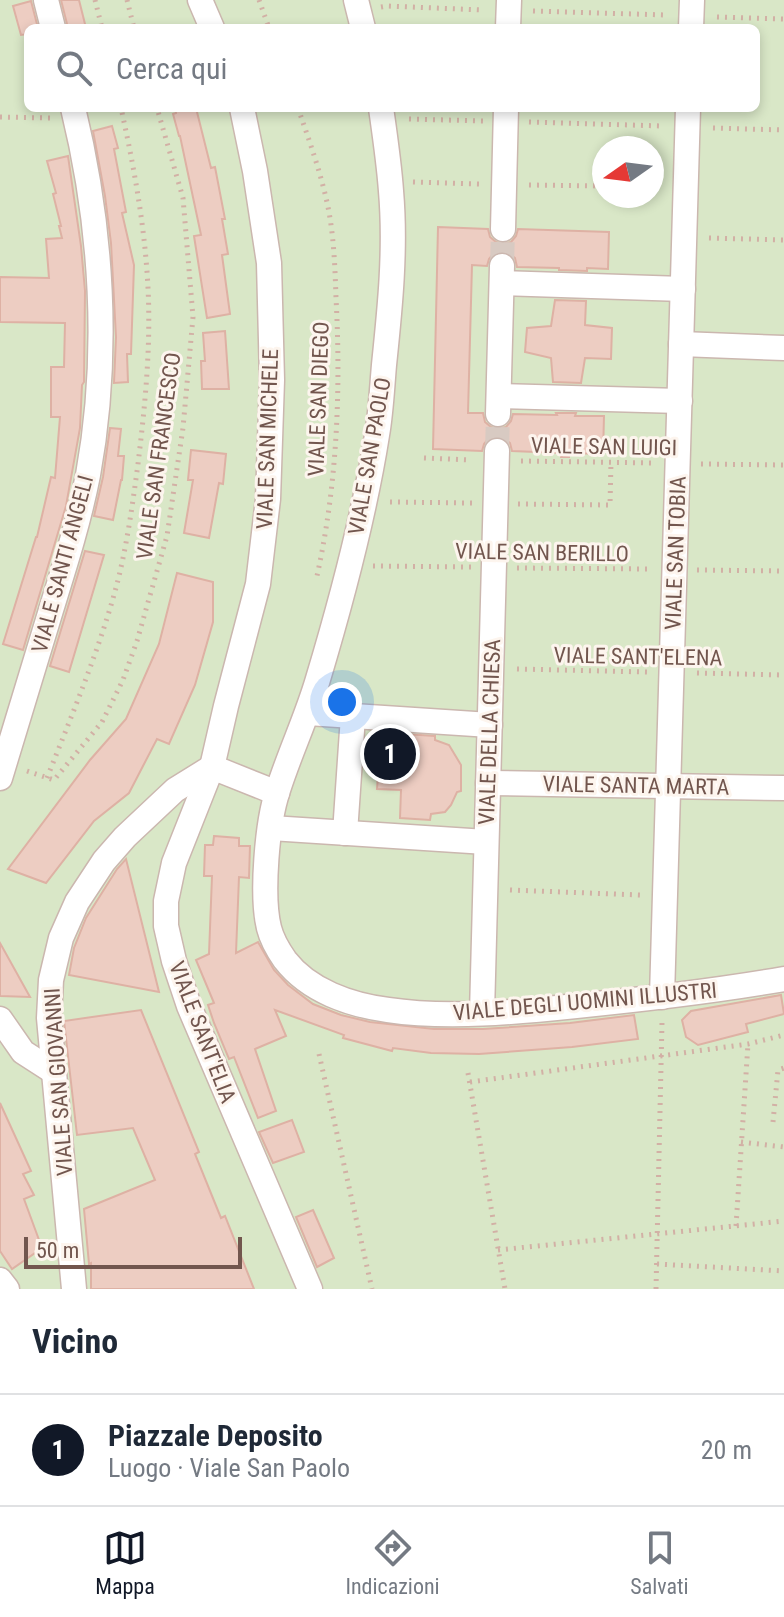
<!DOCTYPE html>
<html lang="it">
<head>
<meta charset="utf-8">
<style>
  :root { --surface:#fff; --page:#f6f6f7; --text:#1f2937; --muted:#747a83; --line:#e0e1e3; --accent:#111827 }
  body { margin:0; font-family:"Roboto Condensed",sans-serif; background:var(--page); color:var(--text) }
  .compass { position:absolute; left:592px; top:136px; width:72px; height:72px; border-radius:50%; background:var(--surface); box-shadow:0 4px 12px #0003; rotate:256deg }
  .scale { position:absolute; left:24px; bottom:20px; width:218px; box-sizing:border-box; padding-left:8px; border:4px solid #72564e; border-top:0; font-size:22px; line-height:28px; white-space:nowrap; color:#72564e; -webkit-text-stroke:6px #fdf5ee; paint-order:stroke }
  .you { position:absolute; left:342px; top:702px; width:28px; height:28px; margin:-20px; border:6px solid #fff; border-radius:50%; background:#1a73e8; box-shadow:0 0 0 12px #1a73e833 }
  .badge { display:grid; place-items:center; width:52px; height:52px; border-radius:50%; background:var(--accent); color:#fff; font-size:26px; font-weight:700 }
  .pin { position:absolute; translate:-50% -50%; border:4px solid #fff; box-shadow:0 2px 8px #0006 }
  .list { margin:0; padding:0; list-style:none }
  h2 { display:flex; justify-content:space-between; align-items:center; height:104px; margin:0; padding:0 32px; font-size:34px }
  h2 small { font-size:26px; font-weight:400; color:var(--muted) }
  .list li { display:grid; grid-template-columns:52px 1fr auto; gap:24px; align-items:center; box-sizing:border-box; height:112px; padding:0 32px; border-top:2px solid var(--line) }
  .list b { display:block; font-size:30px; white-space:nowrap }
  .list p { margin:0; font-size:26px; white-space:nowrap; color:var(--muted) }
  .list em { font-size:26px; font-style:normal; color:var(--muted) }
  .icon { flex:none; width:44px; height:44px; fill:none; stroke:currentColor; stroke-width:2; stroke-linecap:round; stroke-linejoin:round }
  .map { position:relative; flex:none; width:784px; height:1289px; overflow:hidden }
  .search { position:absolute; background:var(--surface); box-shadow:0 4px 12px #0003; left:24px; right:24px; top:24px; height:88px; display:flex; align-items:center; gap:20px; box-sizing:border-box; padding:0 28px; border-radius:12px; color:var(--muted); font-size:30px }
  .sheet { height:216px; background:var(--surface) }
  nav { display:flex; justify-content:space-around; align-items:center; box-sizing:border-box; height:112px; border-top:2px solid var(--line); background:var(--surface); font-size:22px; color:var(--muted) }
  nav a { display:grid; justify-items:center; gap:4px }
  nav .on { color:var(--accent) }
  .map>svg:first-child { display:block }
  .green { fill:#d9e7c7; fill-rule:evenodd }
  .building { fill:#edcdc2; stroke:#deb1a4; stroke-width:2 }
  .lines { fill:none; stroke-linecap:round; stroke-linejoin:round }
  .pedestrian-tunnel { stroke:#d8cac2; stroke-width:24; stroke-dasharray:24 12; stroke-linecap:butt }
  .pedestrian-casing { stroke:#cbb7af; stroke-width:27 }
  .path { stroke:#d2b0a5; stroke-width:5; stroke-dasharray:2 6; stroke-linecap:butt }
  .pedestrian { stroke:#fff; stroke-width:24 }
  .labels { text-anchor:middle; stroke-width:6; stroke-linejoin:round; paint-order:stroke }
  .street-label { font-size:22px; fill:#72564e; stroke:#fdf5ee }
</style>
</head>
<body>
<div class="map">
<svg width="784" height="1289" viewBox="0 0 784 1289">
  <rect width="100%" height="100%" fill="#faf0e8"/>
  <path class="green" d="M0 0H784V1289H0ZM28 28H756V108H28ZM604 148H652V196H604Z"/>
  <g class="building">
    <path d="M61 0H79L86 28H68Z"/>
    <path d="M31 1 38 28H28V34L21 35 13 6Z"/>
    <path d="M175 108H196L211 168 215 167 225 219H222L228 254 222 255 230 314 207 318 194 236 201 235 180 136H179L173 114 176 113Z"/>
    <path d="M112 126 118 148 114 149 126 212 122 213 134 265 131 354H127L128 382 114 383 116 337 111 243 105 196 93 131Z"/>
    <path d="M68 156 81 246 85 291 84 382 82 385 80 428 66 506 23 650 3 644 36 537H37L51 477 55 478 60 417H51V367H64L65 323 0 322V277L49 278 46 239 62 238 59 226H61L53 194 56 193 47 161Z"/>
    <path d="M438 227 488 229 490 237 496 242 502 244 511 242 516 236 518 229 609 232 608 269 587 268V271L559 270V268L517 267 515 258 509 253 503 251 494 253 489 259 487 266 472 265 468 413H483L485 422 491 427 497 429 506 427 511 421 513 414 557 415 556 413H576L575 416H604L603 454 569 453V457H561V453L512 451 510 443 505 439 498 436 489 438 484 444 482 451 433 449Z"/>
    <path d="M555 300 586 301 585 325 612 328 611 359 585 358 581 383 553 382 551 358 525 352 527 328 551 326Z"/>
    <path d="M225 331 229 389H202L201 361H205L203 333Z"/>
    <path d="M110 428 121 429 118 456H124L122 480H121L113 520 94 516 103 477Z"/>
    <path d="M191 450 226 454 223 484 219 483 209 538 184 533 193 480H188Z"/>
    <path d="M85 551 104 555 69 672 50 666Z"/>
    <path d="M177 573 213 582V622L195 685 169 744 157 739 129 793 94 821 46 883 8 869 90 760 126 719 159 644Z"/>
    <path d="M404 734 435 736V740L449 745 461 765V791L457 792 451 805 445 812 431 814 430 820 400 818 401 790 377 789 379 761 387 762 388 746 404 741Z"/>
    <path d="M214 836 239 838V846H250L249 878 239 877 236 953 258 942 274 970 288 985 313 1004 341 1015 370 1022 434 1029H483L570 1023 634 1015 638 1039 572 1047 479 1054 431 1053 393 1048 392 1051 343 1038 344 1035 275 1010 286 1036 255 1049 276 1111 258 1118 234 1057 229 1059 214 1023 208 1005 214 1003 196 960 209 954 212 876H204L205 845H213Z"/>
    <path d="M126 859 159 992 69 975 74 948 86 918 117 869Z"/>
    <path d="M0 943 30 997 0 996Z"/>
    <path d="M781 995 784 1014 746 1024 748 1032 698 1045 686 1037 682 1020 691 1011Z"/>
    <path d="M141 1010 199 1152 195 1154 221 1218 225 1216 254 1289H91V1263L89 1264 84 1209 155 1180 133 1128 77 1135 64 1021Z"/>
    <path d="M0 1103 31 1171 23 1174 34 1195 24 1199 42 1248 12 1269 0 1251Z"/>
    <path d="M292 1120 304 1152 273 1163 259 1132Z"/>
    <path d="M313 1210 334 1258 317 1267 296 1217Z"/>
  </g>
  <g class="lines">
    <g class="pedestrian-tunnel">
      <path d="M502 266 503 229"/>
      <path d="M497 451 498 414"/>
    </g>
    <defs>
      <g id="pedestrian">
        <path d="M46 0 53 28"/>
        <path d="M200 0 212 28"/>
        <path d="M356 0 363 28"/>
        <path d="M508 28 509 0"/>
        <path d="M691 28 692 0"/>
        <path d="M242 108 255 171 269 263 272 380 268 499 258 584 226 706 212 767 174 863 166 901V926L174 961 189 1006 310 1289"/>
        <path d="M381 108C385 136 389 163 391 191 396 249 390 308 384 365 382 388 381 412 377 435 364 517 342 599 318 679 307 717 290 752 278 790 267 822 261 896 269 928 272 940 278 950 285 960 309 991 350 1005 388 1010 448 1019 517 1012 576 1006 646 999 715 991 784 979"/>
        <path d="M503 229 506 108"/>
        <path d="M502 283 683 289"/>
        <path d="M681 344 784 348"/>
        <path d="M499 396 680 401"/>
        <path d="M498 414 502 266"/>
        <path d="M308 713 490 725"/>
        <path d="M0 778C17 722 34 666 51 610 65 565 79 521 88 475 110 354 102 227 73 108"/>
        <path d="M488 783 784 788"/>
        <path d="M271 828 486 842"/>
        <path d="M345 833 353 716"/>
        <path d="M662 997 688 108"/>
        <path d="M482 1013 497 451"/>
        <path d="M0 1019 23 1052 54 1072"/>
        <path d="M0 1280 7 1289"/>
        <path d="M74 1289 49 1018 51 980 61 938 77 902 104 861 125 837 175 790 212 767 277 793"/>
      </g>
    </defs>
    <use href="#pedestrian" class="pedestrian-casing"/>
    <g class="path">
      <path d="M95 0 102 28"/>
      <path d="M127 0 134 28"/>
      <path d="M259 0 269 28"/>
      <path d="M381 7 387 6 483 10"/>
      <path d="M533 11 667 15"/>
      <path d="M717 17 784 19"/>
      <path d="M298 108C309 140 321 173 328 207 334 237 335 268 336 298 341 391 337 485 317 576"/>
      <path d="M0 117 50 118"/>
      <path d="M409 119 483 121"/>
      <path d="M529 122 663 126"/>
      <path d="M713 128 784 130"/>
      <path d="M413 182 479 184"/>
      <path d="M529 185 604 186"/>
      <path d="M709 238 784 240"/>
      <path d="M424 458 471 460"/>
      <path d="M521 461 655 463"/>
      <path d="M701 464 784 465"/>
      <path d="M390 502 472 503"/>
      <path d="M518 504 610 505 611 462"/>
      <path d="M373 566 471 567"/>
      <path d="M517 568 651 569"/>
      <path d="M697 570 784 571"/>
      <path d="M517 669 647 672"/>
      <path d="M697 673 784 675"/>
      <path d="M27 771 54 780 102 722 123 680 137 641 167 536 183 428 193 317 183 198 157 108"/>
      <path d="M47 778C71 717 96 658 114 595 126 553 132 508 138 464 145 406 151 347 148 288 145 227 134 167 121 108"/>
      <path d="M510 890 640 895"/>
      <path d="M319 1054 372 1289"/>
      <path d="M468 1073 505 1289"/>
      <path d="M470 1082 748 1044 784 1035"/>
      <path d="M773 1122 778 1070 784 1068"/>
      <path d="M741 1142 784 1147"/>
      <path d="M736 1226 748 1044"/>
      <path d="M498 1250 784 1221"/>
      <path d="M657 1264 784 1271"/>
      <path d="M656 1289 662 1022"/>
    </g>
    <use href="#pedestrian" class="pedestrian"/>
  </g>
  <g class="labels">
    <g class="street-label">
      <text transform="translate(318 399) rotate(-88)" y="8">VIALE SAN DIEGO</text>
      <text transform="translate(267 439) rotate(-88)" y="8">VIALE SAN MICHELE</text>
      <text transform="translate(604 446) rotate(1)" y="8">VIALE SAN LUIGI</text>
      <text transform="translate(158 456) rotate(-82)" y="8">VIALE SAN FRANCESCO</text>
      <text transform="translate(369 456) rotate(-80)" y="8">VIALE SAN PAOLO</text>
      <text transform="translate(542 552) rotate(1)" y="8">VIALE SAN BERILLO</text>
      <text transform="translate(675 553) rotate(-88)" y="8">VIALE SAN TOBIA</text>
      <text transform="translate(62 564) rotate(-75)" y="8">VIALE SANTI ANGELI</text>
      <text transform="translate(638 656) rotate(1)" y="8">VIALE SANT'ELENA</text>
      <text transform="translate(489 732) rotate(-88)" y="8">VIALE DELLA CHIESA</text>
      <text transform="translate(636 785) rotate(1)" y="8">VIALE SANTA MARTA</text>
      <text transform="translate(585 1001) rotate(-5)" y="8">VIALE DEGLI UOMINI ILLUSTRI</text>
      <text transform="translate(203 1032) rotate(69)" y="8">VIALE SANT'ELIA</text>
      <text transform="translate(58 1082) rotate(-94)" y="8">VIALE SAN GIOVANNI</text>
    </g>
  </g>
</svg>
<svg class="compass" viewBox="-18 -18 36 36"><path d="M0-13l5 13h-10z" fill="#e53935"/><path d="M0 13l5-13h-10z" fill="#747a83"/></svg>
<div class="scale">50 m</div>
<div class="you"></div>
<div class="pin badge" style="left:390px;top:754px">1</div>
<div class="search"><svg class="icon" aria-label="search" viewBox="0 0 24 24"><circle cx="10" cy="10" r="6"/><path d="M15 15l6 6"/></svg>Cerca qui</div>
</div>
<section class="sheet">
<h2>Vicino<small></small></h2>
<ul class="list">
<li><span class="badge">1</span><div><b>Piazzale Deposito</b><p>Luogo · Viale San Paolo</p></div><em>20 m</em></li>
</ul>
</section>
<nav>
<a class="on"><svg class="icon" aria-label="map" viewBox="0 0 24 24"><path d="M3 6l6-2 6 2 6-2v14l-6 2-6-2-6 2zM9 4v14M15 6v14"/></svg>Mappa</a>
<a><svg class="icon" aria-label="directions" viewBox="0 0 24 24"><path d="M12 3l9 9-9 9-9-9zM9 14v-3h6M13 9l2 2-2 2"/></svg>Indicazioni</a>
<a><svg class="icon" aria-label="saved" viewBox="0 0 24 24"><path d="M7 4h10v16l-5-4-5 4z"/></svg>Salvati</a>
</nav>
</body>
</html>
